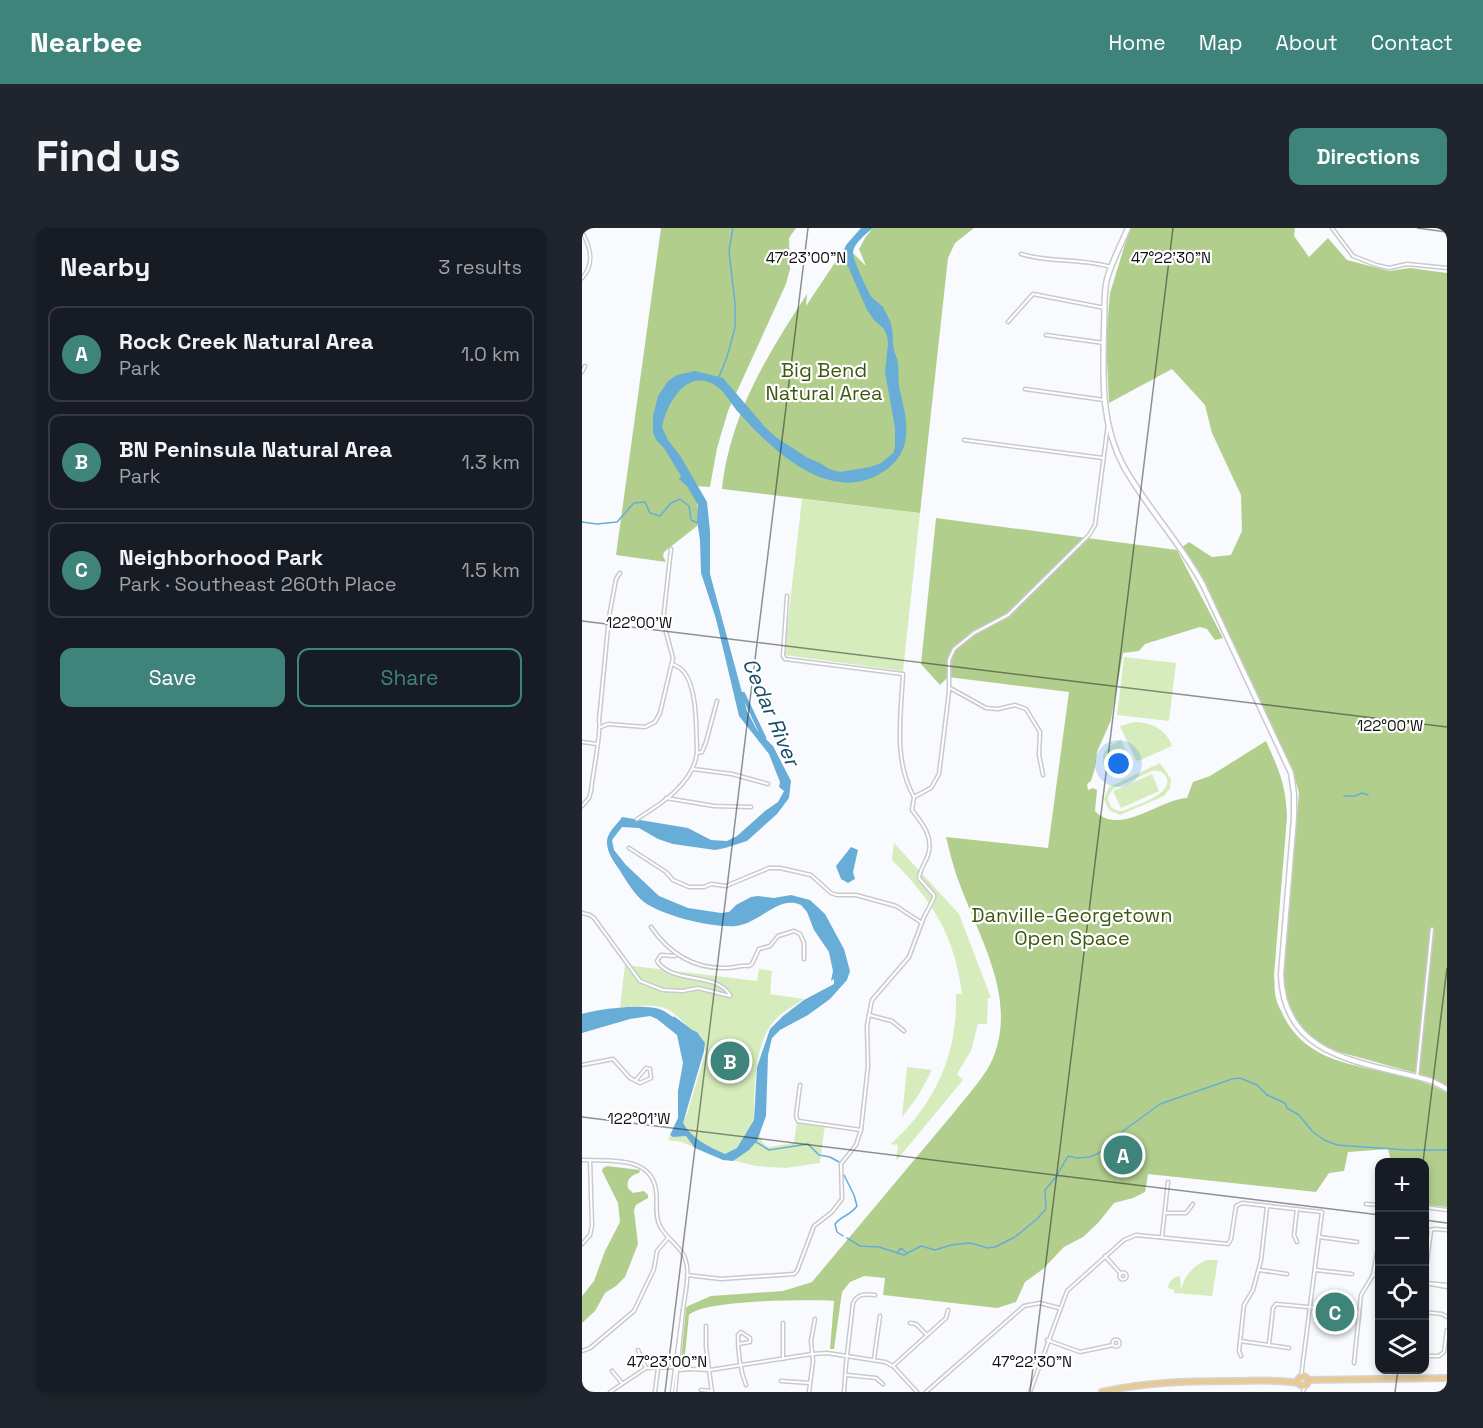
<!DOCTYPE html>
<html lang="en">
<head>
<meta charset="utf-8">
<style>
  :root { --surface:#171b24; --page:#20242c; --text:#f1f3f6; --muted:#9ea1a6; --line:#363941; --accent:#3f847a }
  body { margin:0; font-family:"Space Grotesk",sans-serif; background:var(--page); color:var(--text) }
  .controls { position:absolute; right:18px; bottom:18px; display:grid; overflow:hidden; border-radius:12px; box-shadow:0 3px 9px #0003 }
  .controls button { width:54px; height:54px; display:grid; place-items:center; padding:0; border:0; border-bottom:2px solid var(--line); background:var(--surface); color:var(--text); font:30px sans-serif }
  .you { position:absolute; left:537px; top:536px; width:21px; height:21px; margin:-15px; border:4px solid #fff; border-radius:50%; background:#1a73e8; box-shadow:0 0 0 9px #1a73e833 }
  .badge { display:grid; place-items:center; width:39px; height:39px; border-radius:50%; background:var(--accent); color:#fff; font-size:20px; font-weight:700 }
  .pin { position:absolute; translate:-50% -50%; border:3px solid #fff; box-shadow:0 2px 6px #0006 }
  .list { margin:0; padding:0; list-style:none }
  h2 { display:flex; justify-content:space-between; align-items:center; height:78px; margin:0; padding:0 24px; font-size:26px }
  h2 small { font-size:20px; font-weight:400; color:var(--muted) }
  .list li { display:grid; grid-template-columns:39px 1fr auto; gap:18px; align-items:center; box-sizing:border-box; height:96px; margin:0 12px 12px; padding:0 12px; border:2px solid var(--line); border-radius:12px }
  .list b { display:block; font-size:22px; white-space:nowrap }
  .list p { margin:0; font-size:20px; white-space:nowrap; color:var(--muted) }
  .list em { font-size:20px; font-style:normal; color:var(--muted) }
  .actions { display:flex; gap:12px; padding:18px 24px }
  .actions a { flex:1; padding:14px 0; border:2px solid var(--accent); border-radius:12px; text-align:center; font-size:21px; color:var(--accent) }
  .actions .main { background:var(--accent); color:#fff }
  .icon { flex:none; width:33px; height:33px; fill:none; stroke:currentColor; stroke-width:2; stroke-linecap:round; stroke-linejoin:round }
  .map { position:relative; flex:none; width:865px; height:1164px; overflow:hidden; border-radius:12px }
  header { display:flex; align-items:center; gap:36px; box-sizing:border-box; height:84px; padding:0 30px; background:var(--accent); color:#fff }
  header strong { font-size:28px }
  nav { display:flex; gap:33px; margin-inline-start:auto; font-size:21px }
  .intro { display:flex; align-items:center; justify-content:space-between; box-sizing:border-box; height:144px; padding:0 36px }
  h1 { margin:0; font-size:42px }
  .button { padding:15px 27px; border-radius:12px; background:var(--accent); color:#fff; font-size:21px; font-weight:700 }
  main { display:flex; gap:36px; padding:0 36px }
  aside { flex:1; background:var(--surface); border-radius:12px; box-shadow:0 3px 9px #0003 }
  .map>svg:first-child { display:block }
  .green { fill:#d7ecbd; fill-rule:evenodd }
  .forest { fill:#b2ce8d }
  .water { fill:#68add7 }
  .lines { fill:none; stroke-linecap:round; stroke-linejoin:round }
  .stream { stroke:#68add7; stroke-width:1.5 }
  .river { stroke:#68add7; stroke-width:4.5 }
  .minor-casing { stroke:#c9cacd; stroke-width:5 }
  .tertiary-casing { stroke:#c9cacd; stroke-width:7 }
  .primary-casing { stroke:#d4d4d4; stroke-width:8 }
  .minor { stroke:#fff; stroke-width:2 }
  .tertiary { stroke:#fff; stroke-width:4 }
  .primary { stroke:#e7c995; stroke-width:5 }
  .ticks { fill:none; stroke:#0e0f0f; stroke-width:1.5; stroke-opacity:0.45 }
  .labels { text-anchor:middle; stroke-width:4.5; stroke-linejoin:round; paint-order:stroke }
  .park-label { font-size:20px; fill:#3e5610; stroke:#fff }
  .water-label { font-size:21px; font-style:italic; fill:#184e6b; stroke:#fff }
  .ticks-label { font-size:15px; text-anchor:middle; fill:#0e0f0f; stroke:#fff; stroke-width:4.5; stroke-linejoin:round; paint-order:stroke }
</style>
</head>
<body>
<header>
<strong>Nearbee</strong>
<nav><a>Home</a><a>Map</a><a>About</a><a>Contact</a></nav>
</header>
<div class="intro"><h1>Find us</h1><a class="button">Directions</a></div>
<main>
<aside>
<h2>Nearby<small>3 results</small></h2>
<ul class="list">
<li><span class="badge">A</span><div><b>Rock Creek Natural Area</b><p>Park</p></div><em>1.0 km</em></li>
<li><span class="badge">B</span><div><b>BN Peninsula Natural Area</b><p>Park</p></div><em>1.3 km</em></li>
<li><span class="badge">C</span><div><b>Neighborhood Park</b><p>Park · Southeast 260th Place</p></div><em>1.5 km</em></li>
</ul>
<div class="actions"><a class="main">Save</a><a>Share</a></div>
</aside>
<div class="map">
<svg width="865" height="1164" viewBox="0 0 865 1164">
  <rect width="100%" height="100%" fill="#f8fafd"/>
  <g class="green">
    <path d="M220 271 338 285 321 443 202 427Z"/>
    <path d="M542 429 594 435 587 493 535 487Z"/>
    <path d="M552 494C569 494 584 501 590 518L556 533 554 532 538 498Z"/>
    <path d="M539 512 549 535 548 538 526 547C517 527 519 522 539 512Z"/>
    <path d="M578 535 589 551 588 560 582 568 538 587 527 582 522 571 527 559ZM570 543C576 542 580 543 583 547 596 565 552 578 541 583 532 584 526 578 526 569L531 561Z"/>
    <path d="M570 546 577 563 539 580 531 563Z"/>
    <path d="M312 615 377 686 409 770H406L405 796H396L389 823 375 846 381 852 314 933 316 917 309 916C353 876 376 826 374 766H380C373 708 350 672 310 632Z"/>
    <path d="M43 737 175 753 177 741 190 743 188 766 222 771C212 778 200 784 192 793 172 816 172 863 172 892L169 899H173L181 915 186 919 212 915 215 892 243 896 238 935 203 940 174 938 127 926 100 914 86 912 98 890 102 891 105 886 123 826C124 811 119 808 108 800 101 795 96 788 90 784 75 774 54 779 38 780Z"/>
    <path d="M325 839 350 842 336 868 320 889Z"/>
    <path d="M624 1032H636L630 1068 592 1065V1062L586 1060C586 1053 593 1048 598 1048L599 1061C603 1047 611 1038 624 1032Z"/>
  </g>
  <g class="forest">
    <path d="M79 0H214L207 10 208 41 204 56 146 183 135 220 128 259 113 258 117 290 115 298 82 324 81 328 84 334 34 327Z"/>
    <path d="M291 0H392L373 15 366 30 338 285 140 261C148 187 185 127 225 66L224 78 264 18 284 38 277 21 283 10Z"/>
    <path d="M548 0H713L712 8 727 29 746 10 765 32 807 43 828 40 865 45V860L848 849 750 822 723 805 706 779 701 747 717 565 712 547 660 434 599 320 607 314 630 329 649 327 660 303 659 267 630 205 623 177 590 141 527 175 524 111 528 65Z"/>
    <path d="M354 290 595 322 641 410 633 412 625 401 618 399 563 416 557 423 541 425 529 492 515 524 513 540 509 553 505 556 506 562 511 560 515 562 513 583C538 609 578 571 605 570L611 554 628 548 684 513C697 542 704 557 705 589L692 747C693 754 692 763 694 770 695 776 699 782 701 787 733 852 812 832 865 865V979L843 977 842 934H809L806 921 766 924 762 943 747 945 734 964 566 946 563 964 551 970 532 975 516 995 501 1009 482 1019 461 1041 443 1054 434 1074 415 1080 301 1067 303 1050 282 1048 268 1054 260 1064 252 1121H248L252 1073C228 1071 120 1072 107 1087L102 1136 99 1132 104 1080 106 1078 129 1068 201 1063 230 1054 374 882C387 865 406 846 413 825 433 767 398 711 378 657 372 642 368 625 364 609L466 620 487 464 366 449 358 457 339 436Z"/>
    <path d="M25 938 58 942 57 945C49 947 44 952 46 960L51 965 62 963 66 967V970L54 977 52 982 56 1016 43 1049 34 1058 23 1065 13 1083 0 1095V1068L12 1053 23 1023 38 994 36 975 20 943 21 940Z"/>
  </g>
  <g class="water">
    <path d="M279 0H291C284 6 272 15 271 24 270 32 291 74 297 82 300 85 304 88 307 91 312 100 310 113 312 122 313 127 316 131 316 135 317 143 316 151 317 158 321 178 329 201 321 221 316 234 304 243 292 249 242 272 188 220 158 186 148 176 144 163 131 156 103 141 84 178 80 199L86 212 99 229 125 274 128 303V346L165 483 175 502 191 518 209 553 207 570 195 586 165 613 143 620 133 622 91 616 76 611 57 600 40 599 30 612 32 622 44 637 77 668 106 680 139 685 147 684 154 677 169 669 176 668 192 670 209 667 228 672 243 686 262 721 268 743 265 752 248 771 226 787 198 802 190 810 186 827 184 888 175 913 167 922 151 933 141 932 113 920 104 908 91 909 88 907 96 890V863L101 835 95 807 75 791 68 788 48 791 0 805V786C16 781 65 775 80 782 95 790 99 799 115 804L123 815 122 823 101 895C110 911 127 919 143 926L155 920 172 892 175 839 188 801 201 788 222 772 252 756V751L249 753 251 743 247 724 232 702 225 684 219 677C196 667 179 695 154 698 130 700 81 688 62 674 52 666 43 651 37 641 31 633 24 622 25 612 27 602 35 597 40 589L106 600 129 612 145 613 155 608 183 583 196 574 202 563 197 559 198 554 187 526 157 488 134 391 119 345 118 312 115 292 116 277 105 258 97 251 99 248 82 220 74 212 71 204V188L76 168 86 153 95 147 113 143 141 150 183 199 195 210 226 230 238 235 247 241 258 244 288 239 299 235 311 225 313 220V200L303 144 306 116 305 108 302 101 292 92 285 82 261 27 264 17Z"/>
    <path d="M269 619 276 622 271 644 273 651 266 655 259 651 254 638Z"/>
  </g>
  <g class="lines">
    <g class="stream">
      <path d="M137 149 145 129 153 100V75L147 23 151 0"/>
      <path d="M0 294 15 296 35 294 52 275 63 274 68 285 78 288 89 275 98 271 107 278 109 292 116 295"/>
      <path d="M762 568H773L780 565 786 567"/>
      <path d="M174 914 187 922 226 916 237 927 248 929 257 934"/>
      <path d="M261 1008 255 1004 253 996C259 988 269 987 275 978L272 967 262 947"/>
      <path d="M265 1010 278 1018 297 1019 322 1027 339 1018 353 1022 369 1017 388 1015 406 1020 413 1019 433 1009 455 991 464 981 463 962 474 949 486 928 495 930 508 929 517 925 529 912 578 876 650 851 658 850 675 857 685 867 703 875 705 880 717 887 730 903 742 912 755 917 825 922H865"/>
      <path d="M315 1025 319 1020 325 1025"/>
    </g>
    <g class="river">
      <path d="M288 71 299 80 305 92"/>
      <path d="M161 466 182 510"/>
      <path d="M92 791 112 806"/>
    </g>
    <defs>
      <g id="minor">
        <path d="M750 0 771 28 794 37 807 40 825 36 865 40"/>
        <path d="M0 4C9 20 13 36 0 50"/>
        <path d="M439 26C468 35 500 30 529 39"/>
        <path d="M426 94 451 66 523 80"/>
        <path d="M464 107 522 115"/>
        <path d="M0 144 3 138"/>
        <path d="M443 161 522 172"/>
        <path d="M382 212 521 230"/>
        <path d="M205 368 201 428 203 431 321 446C319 487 311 532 332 569"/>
        <path d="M90 436C95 438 99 440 102 444 116 461 114 504 115 525"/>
        <path d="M368 460 404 480 416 481 433 477 444 481 458 504 457 527 461 547"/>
        <path d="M19 499 26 496 63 499 73 494 78 485 91 430 81 393 89 321"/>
        <path d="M0 514 15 516"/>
        <path d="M111 541 150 546 186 556"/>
        <path d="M84 570 132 578 169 579"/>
        <path d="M0 578 7 570 9 563C10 550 20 500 17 493L27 389 34 351 38 345"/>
        <path d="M55 591C79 576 111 556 115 525L120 524 124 514 135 473"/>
        <path d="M47 620 84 644 91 652 107 659H122L129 656 144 658 187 640H198L229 647 249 665 255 667H274L314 678 340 695"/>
        <path d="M0 685 8 687 12 690 58 753 81 762 101 763 116 760 148 768"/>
        <path d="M69 699C87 725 111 741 144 740 151 740 159 737 167 738L170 736 177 721 188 718 196 708 212 703 218 706 222 715V731"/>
        <path d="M93 728 79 727 75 733C91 757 133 743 148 767"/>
        <path d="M287 787 310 793 322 803"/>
        <path d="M0 837 31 831 48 850 58 855 69 850 68 841 64 840 54 852"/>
        <path d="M835 849 850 701"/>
        <path d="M218 857 214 888 216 893 279 902"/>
        <path d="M0 932C25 933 69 927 74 962 76 974 72 987 78 998 83 1008 92 1014 99 1023 111 1038 103 1064 101 1082"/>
        <path d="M784 976 798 977"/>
        <path d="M842 979 865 982"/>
        <path d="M715 981 712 1007 715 1014"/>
        <path d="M583 985H604L611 976"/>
        <path d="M842 1003 853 1001 865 1002"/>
        <path d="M580 1008 586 954"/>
        <path d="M737 1009 775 1014"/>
        <path d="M0 1016 8 1007 10 998 8 932"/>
        <path d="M523 1028 539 1046"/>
        <path d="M677 1042 705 1046"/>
        <path d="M733 1042 770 1046"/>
        <circle cx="541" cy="1048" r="3.5"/>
        <path d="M105 1047 139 1051 212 1046 215 1043 232 998 250 984 260 971 259 936 274 917 279 902 286 838 285 797 290 772 327 729 342 689 352 670V667L337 650C338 641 343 636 346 627 352 609 340 595 330 582L332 569 349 560 357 546 367 464V432L372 421 392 405 426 387 507 307 513 297 526 196"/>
        <path d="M791 1047 798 1049"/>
        <path d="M843 1055 865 1059"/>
        <path d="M845 1055 865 1057"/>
        <path d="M842 1056 849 1003"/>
        <path d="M842 1084 860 1086 865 1089"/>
        <path d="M201 1095V1131"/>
        <path d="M328 1095 334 1096 345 1107"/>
        <path d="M745 1095 748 1067"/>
        <path d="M124 1098V1119L130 1164"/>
        <circle cx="534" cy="1115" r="3.5"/>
        <path d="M465 1112 498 1124 531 1117"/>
        <path d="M658 1113 707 1120"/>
        <path d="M156 1116 168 1114V1110L159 1104 156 1107C156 1123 158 1142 164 1157"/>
        <path d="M687 1116 691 1080 694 1076 747 1081"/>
        <path d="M56 1122 64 1140"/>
        <path d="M0 1123 8 1120 52 1083 72 1041 75 1023 86 1010"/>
        <path d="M659 1128 657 1123 662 1077 671 1062 679 1032 685 979"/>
        <path d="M842 1128H857L862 1124 865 1102"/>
        <path d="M292 1131 298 1088"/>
        <path d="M772 1135 779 1067 791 1047 798 1008"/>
        <path d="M311 1138 364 1090 366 1082"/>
        <path d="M108 1141 128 1142 230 1126 245 1125 303 1134 311 1138 335 1164"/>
        <path d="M30 1143 40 1155"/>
        <path d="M265 1147 294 1150 301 1156"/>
        <path d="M199 1153 228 1155"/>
        <path d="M119 1162 130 1163"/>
        <path d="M28 1164 64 1140 98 1139 108 1141 98 1142 96 1140"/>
        <path d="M73 1164 76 1140"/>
        <path d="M90 1164 101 1082 93 1164"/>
        <path d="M227 1164 231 1133 229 1113 233 1091"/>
        <path d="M262 1164 264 1136 271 1075C276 1065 284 1066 293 1067"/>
        <path d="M344 1164 442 1078 458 1075 477 1080"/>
        <path d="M448 1164 485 1063 542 1012 554 1007 646 1016 649 1011 654 978 660 975 740 984 719 1149"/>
        <path d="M721 1164 723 1158"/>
      </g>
      <path id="tertiary" d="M546 0C539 17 530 33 525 51 521 67 523 85 522 101 521 149 518 195 542 239 565 280 599 315 621 357L709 545 712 566V590L699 746C701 833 786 834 850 853L865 861"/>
      <g id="primary">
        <circle cx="721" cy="1153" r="5"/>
        <path d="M725 1152 865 1150"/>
        <path d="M520 1164C563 1154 607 1153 650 1153 672 1153 695 1151 716 1155"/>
      </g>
    </defs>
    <use href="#minor" class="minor-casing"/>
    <use href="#tertiary" class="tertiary-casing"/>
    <use href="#primary" class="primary-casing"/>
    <use href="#minor" class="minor"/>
    <use href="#tertiary" class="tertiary"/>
    <use href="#primary" class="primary"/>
  </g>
  <path class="ticks" d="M835 0 865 4M0 393 865 499M0 889 798 987M841 934 865 740M842 992 865 995M83 1164 226 0M448 1164 591 0M813 1164 816 1142"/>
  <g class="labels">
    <g class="park-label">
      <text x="242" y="149">Big Bend<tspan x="242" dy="23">Natural Area</tspan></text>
      <text x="490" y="694">Danville-Georgetown<tspan x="490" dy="23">Open Space</tspan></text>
    </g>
    <g class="water-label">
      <text transform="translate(189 484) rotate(67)" y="7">Cedar River</text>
    </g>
  </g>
  <g class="ticks-label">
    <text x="224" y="35">47°23'00"N</text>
    <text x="589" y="35">47°22'30"N</text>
    <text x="57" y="400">122°00'W</text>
    <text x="808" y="503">122°00'W</text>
    <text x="57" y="896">122°01'W</text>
    <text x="85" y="1139">47°23'00"N</text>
    <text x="450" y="1139">47°22'30"N</text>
  </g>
</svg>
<div class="controls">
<button>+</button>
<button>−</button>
<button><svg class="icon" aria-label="locate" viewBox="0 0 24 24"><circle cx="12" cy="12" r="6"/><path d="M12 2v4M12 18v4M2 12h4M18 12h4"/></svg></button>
<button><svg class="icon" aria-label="layers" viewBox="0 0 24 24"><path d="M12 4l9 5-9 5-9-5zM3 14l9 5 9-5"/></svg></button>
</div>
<div class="you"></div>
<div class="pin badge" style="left:541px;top:927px">A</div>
<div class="pin badge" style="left:148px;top:833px">B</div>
<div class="pin badge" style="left:753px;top:1084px">C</div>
</div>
</main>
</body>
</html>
